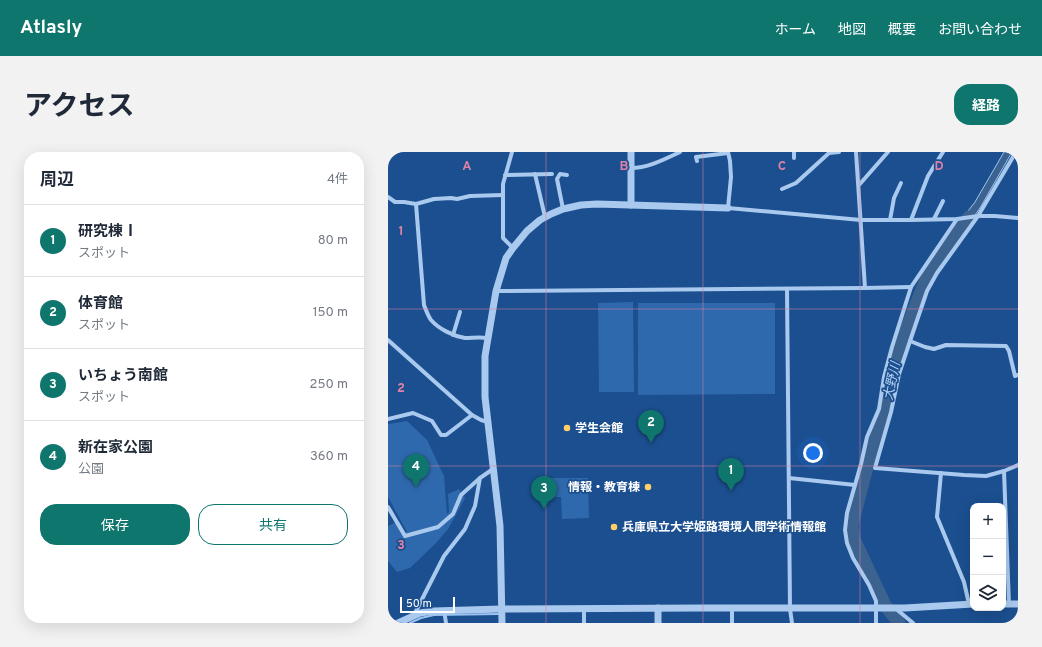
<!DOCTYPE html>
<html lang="ja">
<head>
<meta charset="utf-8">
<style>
  :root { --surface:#fff; --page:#f2f2f3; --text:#1f2937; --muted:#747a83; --line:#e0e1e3; --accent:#0f766e }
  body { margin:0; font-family:Overpass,"Noto Sans JP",sans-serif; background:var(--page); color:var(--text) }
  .controls { position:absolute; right:12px; bottom:12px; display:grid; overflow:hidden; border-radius:8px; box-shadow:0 4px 16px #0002 }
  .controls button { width:36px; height:36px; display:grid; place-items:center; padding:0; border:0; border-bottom:1px solid var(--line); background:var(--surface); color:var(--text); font:20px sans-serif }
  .scale { position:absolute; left:12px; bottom:10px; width:55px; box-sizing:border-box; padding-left:4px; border:2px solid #fff; border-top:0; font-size:11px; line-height:14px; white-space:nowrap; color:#fff; -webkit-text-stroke:3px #1b4f8f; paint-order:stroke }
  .you { position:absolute; left:425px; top:301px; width:14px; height:14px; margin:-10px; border:3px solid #fff; border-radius:50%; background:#1a73e8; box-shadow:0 0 0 6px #1a73e833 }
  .badge { display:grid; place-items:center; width:26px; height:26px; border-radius:50%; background:var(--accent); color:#fff; font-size:13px; font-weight:700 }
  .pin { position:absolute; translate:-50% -33px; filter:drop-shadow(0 1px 2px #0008) }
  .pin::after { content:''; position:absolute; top:21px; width:14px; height:12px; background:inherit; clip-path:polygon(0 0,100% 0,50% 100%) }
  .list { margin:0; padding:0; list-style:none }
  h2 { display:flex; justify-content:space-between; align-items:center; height:52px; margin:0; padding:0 16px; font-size:17px }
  h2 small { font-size:13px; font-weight:400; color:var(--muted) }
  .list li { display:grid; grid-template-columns:26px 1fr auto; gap:12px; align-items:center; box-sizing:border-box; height:72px; padding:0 16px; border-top:1px solid var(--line) }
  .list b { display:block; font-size:15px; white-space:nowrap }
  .list p { margin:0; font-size:13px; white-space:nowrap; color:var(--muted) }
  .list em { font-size:13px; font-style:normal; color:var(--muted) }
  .actions { display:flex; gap:8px; padding:12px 16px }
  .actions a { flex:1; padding:9px 0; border:1px solid var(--accent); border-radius:16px; text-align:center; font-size:14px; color:var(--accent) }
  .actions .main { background:var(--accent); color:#fff }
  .icon { flex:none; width:22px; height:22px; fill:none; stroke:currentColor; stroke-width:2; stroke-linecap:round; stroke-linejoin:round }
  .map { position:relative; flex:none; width:630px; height:471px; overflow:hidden; border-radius:16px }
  header { display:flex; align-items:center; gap:24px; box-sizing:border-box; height:56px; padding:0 20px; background:var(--accent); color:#fff }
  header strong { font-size:19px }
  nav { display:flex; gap:22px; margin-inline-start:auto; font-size:14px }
  .intro { display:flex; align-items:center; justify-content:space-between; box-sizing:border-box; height:96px; padding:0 24px }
  h1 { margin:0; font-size:28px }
  .button { padding:10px 18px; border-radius:16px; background:var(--accent); color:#fff; font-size:14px; font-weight:700 }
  main { display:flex; gap:24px; padding:0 24px }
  aside { flex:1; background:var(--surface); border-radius:16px; box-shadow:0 4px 16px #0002 }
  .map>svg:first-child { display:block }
  .green { fill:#2e69ad }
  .water { fill:#3c6290; stroke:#9cc4f0 }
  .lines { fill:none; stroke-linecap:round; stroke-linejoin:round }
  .stream { stroke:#9cc4f0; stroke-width:2 }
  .river { stroke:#3c6290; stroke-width:13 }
  .minor { stroke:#a9c9ee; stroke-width:4 }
  .tertiary { stroke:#a9c9ee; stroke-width:7 }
  .grid { fill:none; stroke:#dd80a5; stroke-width:1; stroke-opacity:0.55 }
  .poi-dot { fill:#ffd166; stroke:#1b4f8f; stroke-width:1.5 }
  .labels { text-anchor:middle; stroke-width:3.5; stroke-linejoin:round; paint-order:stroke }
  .poi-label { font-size:12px; font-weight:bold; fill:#fff; stroke:#1b4f8f; text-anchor:start }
  .water-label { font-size:13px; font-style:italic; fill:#b5d3f5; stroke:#1b4f8f }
  .grid-label { font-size:13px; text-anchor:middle; font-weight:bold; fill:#dd80a5; stroke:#1b4f8f; stroke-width:3.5; stroke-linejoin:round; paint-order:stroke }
</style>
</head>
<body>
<header>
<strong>Atlasly</strong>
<nav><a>ホーム</a><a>地図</a><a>概要</a><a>お問い合わせ</a></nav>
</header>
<div class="intro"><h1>アクセス</h1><a class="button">経路</a></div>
<main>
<aside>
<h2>周辺<small>4件</small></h2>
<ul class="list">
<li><span class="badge">1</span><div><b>研究棟Ⅰ</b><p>スポット</p></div><em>80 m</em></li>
<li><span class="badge">2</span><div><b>体育館</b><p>スポット</p></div><em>150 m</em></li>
<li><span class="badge">3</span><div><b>いちょう南館</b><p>スポット</p></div><em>250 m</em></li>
<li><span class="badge">4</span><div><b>新在家公園</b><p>公園</p></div><em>360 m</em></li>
</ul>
<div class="actions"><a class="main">保存</a><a>共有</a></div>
</aside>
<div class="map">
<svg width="630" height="471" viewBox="0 0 630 471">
  <rect width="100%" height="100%" fill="#1b4f8f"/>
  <g class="green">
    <path d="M245 150 246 240H211L210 151Z"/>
    <path d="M250 151H387V242L250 243Z"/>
    <path d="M19 269 39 288 56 324 59 362 61 360 60 342 71 337 77 346 60 377 48 391 22 416 9 420 0 409V374L11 369 17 380H19L0 345V272Z"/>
    <path d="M163 326H200L201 366 174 367 173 345H163Z"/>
  </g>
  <path class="water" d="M616 0H624L592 56 574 81 566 77 587 50Z"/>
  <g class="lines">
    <path class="stream" d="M22 471 33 466 46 463 111 462"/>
    <path class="river" d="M511 471 497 453 466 387 464 373 479 315 496 260 510 197 540 123 562 89 581 65"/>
    <g class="minor">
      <path d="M124 0 115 32V86L125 96"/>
      <path d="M340 0 342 9 343 25 340 56 473 68H523L569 67 590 64H607L630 66"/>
      <path d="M406 0V6"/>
      <path d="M468 0 477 136"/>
      <path d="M628 0 590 64 549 121 539 139 522 189 511 222 503 260 487 316 576 323 598 324 616 319 630 313"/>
      <path d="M309 9 308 5 340 1"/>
      <path d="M243 16C260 16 277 7 292 0"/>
      <path d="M147 22 157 65"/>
      <path d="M117 23 164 22"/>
      <path d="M471 33 500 0"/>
      <path d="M394 37 408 31 441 1 451 0"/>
      <path d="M0 45 7 50H16L28 52 46 47 63 46 69 47 82 44 115 43"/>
      <path d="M28 52 36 153C38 158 40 164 43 168 51 177 65 184 77 186 84 186 92 185 99 186"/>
      <path d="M175 57 169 27 172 22 179 23"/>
      <path d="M546 67 555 49"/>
      <path d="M502 68 506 46 513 31"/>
      <path d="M523 68 540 24 555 0"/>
      <path d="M399 137 402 457 404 471"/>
      <path d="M108 139 477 136 523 135"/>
      <path d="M65 183 72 160"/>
      <path d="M0 188 84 263 93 268 100 270"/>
      <path d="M522 189 537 195 546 197 558 193 618 194 621 199 627 224 630 223"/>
      <path d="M0 267 25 261 44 269 53 283H58L84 263"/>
      <path d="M616 319 621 452"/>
      <path d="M553 321 549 365 576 430 581 452"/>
      <path d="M401 326 467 333"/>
      <path d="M0 355 17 384 50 375 65 362 73 343 92 326"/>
      <path d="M344 456V471"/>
      <path d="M507 456 525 471"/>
      <path d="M56 458 58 471"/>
      <path d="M26 463 56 404 77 377 87 354 92 326 105 317"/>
      <path d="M196 471V457"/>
      <path d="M488 471V449L481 433 465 406 459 391 457 378 459 361 473 312 479 285 491 257 496 225 504 195 523 135 569 67"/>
    </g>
    <g class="tertiary">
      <path d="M243 0V53"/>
      <path d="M615 452H630"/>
      <path d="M10 471 32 461 46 459 113 457 314 456H517L585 452"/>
      <path d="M114 471 112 374 97 245V204L108 139 118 106 125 96 139 79 152 68 163 62 175 57 193 53 209 52 340 56"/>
      <path d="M270 471V456"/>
    </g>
  </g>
  <path class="grid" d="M158 0V471M315 0V471M472 0V471M0 157H630M0 314H630"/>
  <g class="poi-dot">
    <circle cx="179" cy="276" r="4"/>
    <circle cx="260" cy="335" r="4"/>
    <circle cx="226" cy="375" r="4"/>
  </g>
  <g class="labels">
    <g class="poi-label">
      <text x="187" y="280">学生会館</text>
      <text x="252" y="339" text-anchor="end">情報・教育棟</text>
      <text x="234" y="379">兵庫県立大学姫路環境人間学術情報館</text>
    </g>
    <g class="water-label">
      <text transform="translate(503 229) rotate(-78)" y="5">大野川</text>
    </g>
  </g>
  <g class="grid-label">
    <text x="79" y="18">A</text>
    <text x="236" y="18">B</text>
    <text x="394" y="18">C</text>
    <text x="551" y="18">D</text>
    <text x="13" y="83">1</text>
    <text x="13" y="240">2</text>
    <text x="13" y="397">3</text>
  </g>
</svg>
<div class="controls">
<button>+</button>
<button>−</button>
<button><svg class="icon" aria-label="layers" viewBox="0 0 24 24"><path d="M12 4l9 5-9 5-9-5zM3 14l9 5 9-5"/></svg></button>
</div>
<div class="scale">50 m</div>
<div class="you"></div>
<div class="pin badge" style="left:343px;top:339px">1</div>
<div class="pin badge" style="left:263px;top:291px">2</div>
<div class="pin badge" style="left:156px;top:357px">3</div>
<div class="pin badge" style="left:28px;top:335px">4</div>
</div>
</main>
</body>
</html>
